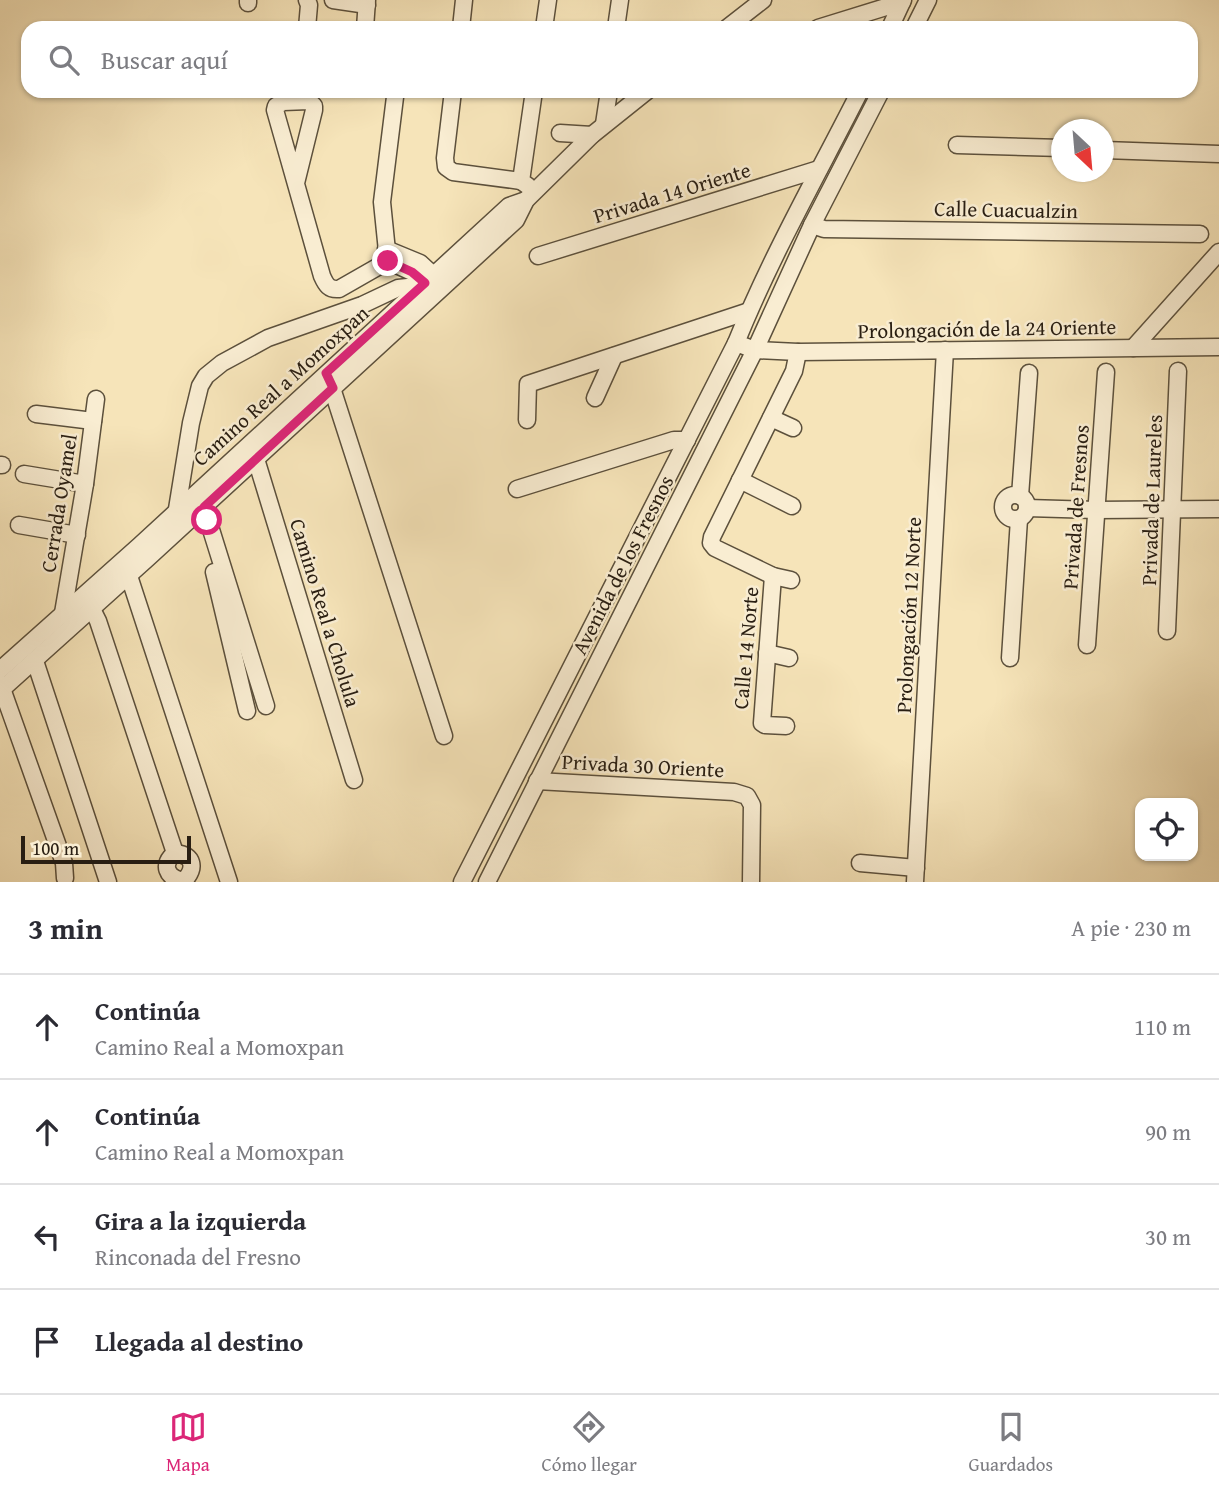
<!DOCTYPE html>
<html lang="es">
<head>
<meta charset="utf-8">
<style>
  :root { --surface:#fff; --page:#f7f7f7; --text:#2b2b33; --muted:#7c7c81; --line:#e1e1e2; --accent:#db2777 }
  body { margin:0; font-family:"Gentium Book Plus",serif; background:var(--page); color:var(--text) }
  .controls { position:absolute; right:21px; bottom:21px; display:grid; overflow:hidden; border-radius:14px; box-shadow:0 2px 5px #0004 }
  .controls button { width:63px; height:63px; display:grid; place-items:center; padding:0; border:0; border-bottom:2px solid var(--line); background:var(--surface); color:var(--text); font:35px sans-serif }
  .compass { position:absolute; left:1051px; top:119px; width:63px; height:63px; border-radius:50%; background:var(--surface); box-shadow:0 2px 5px #0004; rotate:154deg }
  .scale { position:absolute; left:21px; bottom:18px; width:170px; box-sizing:border-box; padding-left:7px; border:4px solid #291e12; border-top:0; font-size:19px; line-height:24px; white-space:nowrap; color:#291e12; -webkit-text-stroke:5px #f9edd2; paint-order:stroke }
  .stop { position:absolute; width:21px; height:21px; margin:-16px; border:5px solid #db2777; border-radius:50%; background:#fff }
  .stop.end { background:#db2777; border-color:#fff; box-shadow:0 2px 7px #0008 }
  .list { margin:0; padding:0; list-style:none }
  h2 { display:flex; justify-content:space-between; align-items:center; height:91px; margin:0; padding:0 28px; font-size:30px }
  h2 small { font-size:23px; font-weight:400; color:var(--muted) }
  .list li { display:grid; grid-template-columns:46px 1fr auto; gap:21px; align-items:center; box-sizing:border-box; height:105px; padding:0 28px; border-top:2px solid var(--line) }
  .list b { display:block; font-size:26px; white-space:nowrap }
  .list p { margin:0; font-size:23px; white-space:nowrap; color:var(--muted) }
  .list em { font-size:23px; font-style:normal; color:var(--muted) }
  .icon { flex:none; width:38px; height:38px; fill:none; stroke:currentColor; stroke-width:2; stroke-linecap:round; stroke-linejoin:round }
  .map { position:relative; flex:none; width:1219px; height:882px; overflow:hidden }
  .search { position:absolute; background:var(--surface); box-shadow:0 2px 5px #0004; left:21px; right:21px; top:21px; height:77px; display:flex; align-items:center; gap:18px; box-sizing:border-box; padding:0 24px; border-radius:21px; color:var(--muted); font-size:26px }
  .sheet { height:511px; background:var(--surface) }
  nav { display:flex; justify-content:space-around; align-items:center; box-sizing:border-box; height:98px; border-top:2px solid var(--line); background:var(--surface); font-size:19px; color:var(--muted) }
  nav a { display:grid; justify-items:center; gap:4px }
  nav .on { color:var(--accent) }
  .map>svg:first-child { display:block }
  .lines { fill:none; stroke-linecap:round; stroke-linejoin:round }
  .minor-casing { stroke:#5c503c; stroke-width:19 }
  .minor { stroke:#f9edd2; stroke-width:16 }
  .route { stroke:#db2777; stroke-width:9 }
  .labels { text-anchor:middle; stroke-width:5; stroke-linejoin:round; paint-order:stroke }
  .street-label { font-size:21px; fill:#291e12; stroke:#f9edd2 }
</style>
</head>
<body>
<div class="map">
<svg width="1219" height="882" viewBox="0 0 1219 882">
  <rect width="100%" height="100%" fill="#f6e4b9"/>
  <filter id="stains"><feTurbulence type="fractalNoise" baseFrequency=".00286" numOctaves="4"/><feColorMatrix values="0 0 0 0 .2 0 0 0 0 .09 0 0 0 0 .02 0 0 0 .5 -.17"/></filter>
  <radialGradient id="worn" r=".72"><stop offset=".6" stop-color="#630" stop-opacity="0"/><stop offset="1" stop-color="#630" stop-opacity=".3"/></radialGradient>
  <g class="lines">
    <defs>
      <g id="minor">
        <path d="M248 0V3"/>
        <path d="M307 0 309 5 307 28"/>
        <path d="M333 0 367 5"/>
        <path d="M365 28 367 0"/>
        <path d="M461 28 464 0"/>
        <path d="M544 28 548 0"/>
        <path d="M616 28 620 0"/>
        <path d="M727 28 763 0"/>
        <path d="M818 28 902 2"/>
        <path d="M890 28 903 0"/>
        <path d="M914 28 928 0"/>
        <path d="M453 91 445 158 446 167 453 172 521 181"/>
        <path d="M860 91C818 174 771 256 736 343L755 350 798 352 1219 347"/>
        <path d="M604 124 609 91"/>
        <path d="M560 133 592 135"/>
        <path d="M957 145 1062 148"/>
        <path d="M1104 150 1219 154"/>
        <path d="M296 183 314 110V106L309 101 283 102 276 106 275 110 322 276C326 285 329 290 339 289L388 261"/>
        <path d="M528 186 521 181 534 91"/>
        <path d="M812 225 824 229 1200 234"/>
        <path d="M386 249 420 263 433 275"/>
        <path d="M538 256 819 169"/>
        <path d="M388 261 382 202 395 97"/>
        <path d="M388 261 412 272 425 283"/>
        <path d="M1133 348 1219 252"/>
        <path d="M330 382 444 736"/>
        <path d="M595 398 614 356"/>
        <path d="M36 414 93 421"/>
        <path d="M771 418 793 428"/>
        <path d="M527 420 528 384 749 311"/>
        <path d="M256 459 354 780"/>
        <path d="M0 465H2"/>
        <path d="M24 474 85 484"/>
        <path d="M740 480 792 506"/>
        <path d="M517 489 674 440H687"/>
        <circle cx="1015" cy="507" r="12"/>
        <path d="M1020 496 1029 373"/>
        <path d="M204 507 266 706"/>
        <path d="M1027 508 1096 510 1219 509"/>
        <path d="M177 509 191 423 200 386 206 376 222 363 268 338 362 305 398 288 408 287 417 290"/>
        <path d="M19 525 77 535"/>
        <path d="M214 572 247 711"/>
        <path d="M129 576 229 882"/>
        <path d="M773 576 762 723 765 725 786 726"/>
        <path d="M791 580 773 576 715 548 711 543 712 537 794 371 798 352"/>
        <path d="M92 609 98 621 175 853"/>
        <path d="M63 613 85 484 96 399"/>
        <path d="M1167 631 1178 371"/>
        <path d="M1087 645 1106 372"/>
        <path d="M767 653 789 658"/>
        <path d="M1010 658 1019 519"/>
        <path d="M35 661 108 882"/>
        <path d="M0 670 139 546 509 206 526 200"/>
        <path d="M0 683 64 863 65 878"/>
        <path d="M0 691 148 558 516 220 526 200 592 135 647 91"/>
        <path d="M537 781 734 792 747 796 752 805 751 882"/>
        <path d="M175 853C161 864 166 878 184 881"/>
        <path d="M175 853C194 855 196 868 184 881"/>
        <path d="M860 863 916 868"/>
        <path d="M462 882 736 343"/>
        <path d="M487 882 755 350 812 225 881 91"/>
        <path d="M915 882 945 350"/>
      </g>
    </defs>
    <use href="#minor" class="minor-casing"/>
    <use href="#minor" class="minor"/>
  </g>
  <g class="lines">
    <path class="route" d="M207 520 204 507 333 388 326 373 425 283 412 272 388 261"/>
  </g>
  <g class="labels">
    <g class="street-label">
      <text transform="translate(672 193) rotate(-17)" y="7">Privada 14 Oriente</text>
      <text transform="translate(1006 210) rotate(1)" y="7">Calle Cuacualzin</text>
      <text transform="translate(987 329) rotate(-1)" y="7">Prolongación de la 24 Oriente</text>
      <text transform="translate(281 386) rotate(-42)" y="7">Camino Real a Momoxpan</text>
      <text transform="translate(1152 500) rotate(-88)" y="7">Privada de Laureles</text>
      <text transform="translate(59 503) rotate(-81)" y="7">Cerrada Oyamel</text>
      <text transform="translate(1076 507) rotate(-86)" y="7">Privada de Fresnos</text>
      <text transform="translate(623 565) rotate(-63)" y="7">Avenida de los Fresnos</text>
      <text transform="translate(325 613) rotate(73)" y="7">Camino Real a Cholula</text>
      <text transform="translate(909 615) rotate(-87)" y="7">Prolongación 12 Norte</text>
      <text transform="translate(746 648) rotate(-85)" y="7">Calle 14 Norte</text>
      <text transform="translate(643 766) rotate(3)" y="7">Privada 30 Oriente</text>
    </g>
  </g>
  <rect width="100%" height="100%" filter="url(#stains)"/>
  <rect width="100%" height="100%" fill="url(#worn)"/>
</svg>
<div class="controls">
<button><svg class="icon" aria-label="locate" viewBox="0 0 24 24"><circle cx="12" cy="12" r="6"/><path d="M12 2v4M12 18v4M2 12h4M18 12h4"/></svg></button>
</div>
<svg class="compass" viewBox="-18 -18 36 36"><path d="M0-13l5 13h-10z" fill="#e53935"/><path d="M0 13l5-13h-10z" fill="#7c7c81"/></svg>
<div class="scale">100 m</div>
<div class="stop" style="left:207px;top:520px"></div>
<div class="stop end" style="left:388px;top:261px"></div>
<div class="search"><svg class="icon" aria-label="search" viewBox="0 0 24 24"><circle cx="10" cy="10" r="6"/><path d="M15 15l6 6"/></svg>Buscar aquí</div>
</div>
<section class="sheet">
<h2>3 min<small>A pie · 230 m</small></h2>
<ul class="list">
<li><svg class="icon" aria-label="ahead" viewBox="0 0 24 24"><path d="M12 20V5M6 11l6-6 6 6"/></svg><div><b>Continúa</b><p>Camino Real a Momoxpan</p></div><em>110 m</em></li>
<li><svg class="icon" aria-label="ahead" viewBox="0 0 24 24"><path d="M12 20V5M6 11l6-6 6 6"/></svg><div><b>Continúa</b><p>Camino Real a Momoxpan</p></div><em>90 m</em></li>
<li><svg class="icon" aria-label="left" viewBox="0 0 24 24"><path d="M17 20v-9H6M10 6l-5 5 5 5"/></svg><div><b>Gira a la izquierda</b><p>Rinconada del Fresno</p></div><em>30 m</em></li>
<li><svg class="icon" aria-label="arrive" viewBox="0 0 24 24"><path d="M6 21V4h12l-3 4 3 4H6"/></svg><div><b>Llegada al destino</b></div></li>
</ul>
</section>
<nav>
<a class="on"><svg class="icon" aria-label="map" viewBox="0 0 24 24"><path d="M3 6l6-2 6 2 6-2v14l-6 2-6-2-6 2zM9 4v14M15 6v14"/></svg>Mapa</a>
<a><svg class="icon" aria-label="directions" viewBox="0 0 24 24"><path d="M12 3l9 9-9 9-9-9zM9 14v-3h6M13 9l2 2-2 2"/></svg>Cómo llegar</a>
<a><svg class="icon" aria-label="saved" viewBox="0 0 24 24"><path d="M7 4h10v16l-5-4-5 4z"/></svg>Guardados</a>
</nav>
</body>
</html>
